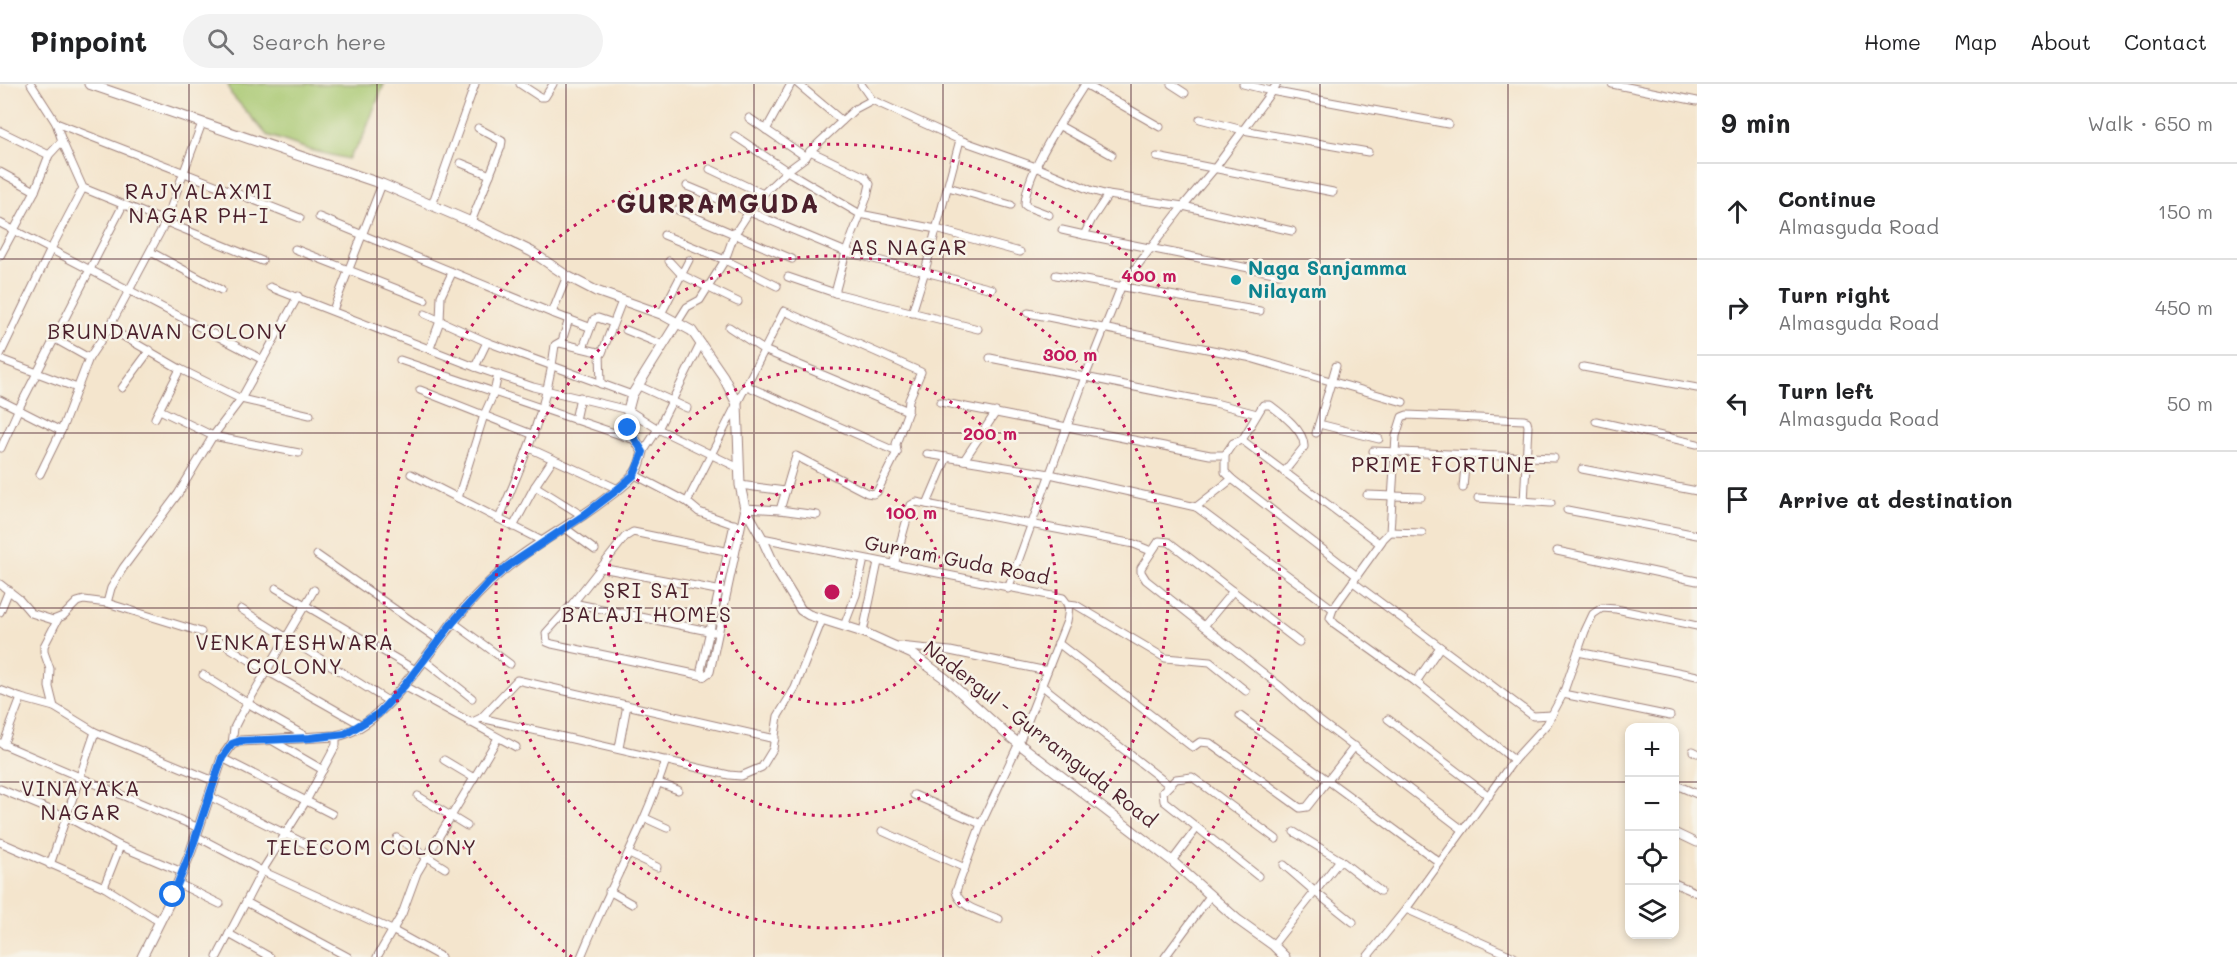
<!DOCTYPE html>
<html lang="en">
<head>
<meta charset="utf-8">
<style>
  :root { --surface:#fff; --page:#f2f2f2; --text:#202124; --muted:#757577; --line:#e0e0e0 }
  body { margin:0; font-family:Mali,sans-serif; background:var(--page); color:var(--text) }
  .controls { position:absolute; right:18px; bottom:18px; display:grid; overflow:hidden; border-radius:12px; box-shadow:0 3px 9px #0003 }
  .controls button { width:54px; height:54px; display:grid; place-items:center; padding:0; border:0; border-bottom:2px solid var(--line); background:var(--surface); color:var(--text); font:30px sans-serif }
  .stop { position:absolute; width:18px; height:18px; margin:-14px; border:4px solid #1a73e8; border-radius:50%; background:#fff }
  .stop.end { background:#1a73e8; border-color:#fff; box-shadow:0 2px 6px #0008 }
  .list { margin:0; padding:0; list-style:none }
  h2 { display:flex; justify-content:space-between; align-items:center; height:78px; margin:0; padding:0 24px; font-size:26px }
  h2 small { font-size:20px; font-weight:400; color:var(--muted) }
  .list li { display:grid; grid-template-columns:39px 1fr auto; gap:18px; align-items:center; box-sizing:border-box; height:96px; padding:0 24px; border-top:2px solid var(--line) }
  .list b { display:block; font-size:22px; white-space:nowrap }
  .list p { margin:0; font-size:20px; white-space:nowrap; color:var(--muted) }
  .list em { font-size:20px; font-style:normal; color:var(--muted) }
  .icon { flex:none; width:33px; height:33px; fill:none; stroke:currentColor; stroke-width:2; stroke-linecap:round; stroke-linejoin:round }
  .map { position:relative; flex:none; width:1697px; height:873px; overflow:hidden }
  header { display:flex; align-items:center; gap:36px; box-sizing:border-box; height:84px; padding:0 30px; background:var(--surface); border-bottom:2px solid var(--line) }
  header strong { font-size:28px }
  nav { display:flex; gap:33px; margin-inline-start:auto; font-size:21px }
  .search { width:420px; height:54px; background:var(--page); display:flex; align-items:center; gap:15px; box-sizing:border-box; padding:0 21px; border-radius:33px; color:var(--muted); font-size:22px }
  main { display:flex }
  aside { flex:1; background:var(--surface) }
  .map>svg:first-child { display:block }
  .green { fill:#a7c76f; stroke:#78734d; stroke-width:1.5 }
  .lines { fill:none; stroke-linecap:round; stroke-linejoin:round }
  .street-casing { stroke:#9f827c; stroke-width:9 }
  .secondary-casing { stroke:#9f827c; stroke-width:11 }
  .street { stroke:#fff; stroke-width:7 }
  .secondary { stroke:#fff; stroke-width:9 }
  .route { stroke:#1a73e8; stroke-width:8 }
  .grid { fill:none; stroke:#4a1f2b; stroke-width:1.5; stroke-opacity:0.55 }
  .ring { fill:none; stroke:#c2185b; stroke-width:3; stroke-dasharray:3 6 }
  .culture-dot { fill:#0f9aa8; stroke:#f7f3e8; stroke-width:2 }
  .labels { text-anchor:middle; stroke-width:5; stroke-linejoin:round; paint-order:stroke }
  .culture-label { font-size:20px; font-weight:bold; fill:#0d838f; stroke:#f7f3e8; text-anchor:start }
  .street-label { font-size:20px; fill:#4a1f2b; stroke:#f7f3e8 }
  .neighbourhood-label { font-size:21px; letter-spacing:1.5px; fill:#4a1f2b; stroke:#f7f3e8 }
  .district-label { font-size:26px; font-weight:bold; letter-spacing:1.5px; fill:#4a1f2b; stroke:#f7f3e8 }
  .centre { fill:#c2185b; stroke:#f7f3e8; stroke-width:3 }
  .ring-label { font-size:18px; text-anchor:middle; font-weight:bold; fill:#c2185b; stroke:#f7f3e8; stroke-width:5; stroke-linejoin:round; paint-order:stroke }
</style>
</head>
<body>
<header>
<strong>Pinpoint</strong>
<div class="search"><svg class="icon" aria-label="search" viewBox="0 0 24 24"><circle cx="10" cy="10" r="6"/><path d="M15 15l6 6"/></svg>Search here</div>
<nav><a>Home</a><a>Map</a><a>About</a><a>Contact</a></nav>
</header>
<main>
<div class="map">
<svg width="1697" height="873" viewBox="0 0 1697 873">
  <rect width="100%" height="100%" fill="#f7f3e8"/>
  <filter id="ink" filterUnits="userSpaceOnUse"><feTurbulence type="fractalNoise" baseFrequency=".0167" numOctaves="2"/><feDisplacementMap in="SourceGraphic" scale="12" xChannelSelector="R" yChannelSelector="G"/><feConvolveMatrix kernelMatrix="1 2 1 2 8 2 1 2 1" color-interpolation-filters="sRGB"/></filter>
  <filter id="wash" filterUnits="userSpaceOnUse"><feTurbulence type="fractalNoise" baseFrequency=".008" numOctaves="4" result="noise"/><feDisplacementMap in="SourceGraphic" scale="24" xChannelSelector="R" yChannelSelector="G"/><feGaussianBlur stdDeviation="1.35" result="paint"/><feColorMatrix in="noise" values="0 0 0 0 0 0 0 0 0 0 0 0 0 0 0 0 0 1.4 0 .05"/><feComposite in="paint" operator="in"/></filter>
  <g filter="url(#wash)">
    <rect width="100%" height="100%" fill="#f4e5cd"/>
    <path class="green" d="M228 0H384L363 53 348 75 310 66 267 51 231 10Z"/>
  </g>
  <g filter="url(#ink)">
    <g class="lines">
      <defs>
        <g id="street">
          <path d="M31 0 56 39 62 57 83 104 262 177"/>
          <path d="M520 0 540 13H545L553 0"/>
          <path d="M798 0 842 37"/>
          <path d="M861 0 872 16 960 56 1036 83 1090 106 1108 111 1183 122 1292 147"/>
          <path d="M1085 0 1160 43"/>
          <path d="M1171 0 1185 9"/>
          <path d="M1243 0 1271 7 1448 40"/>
          <path d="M1612 0 1697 17"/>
          <path d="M749 34 806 73"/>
          <path d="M1200 35 1243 46 1368 68"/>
          <path d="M56 39 300 134"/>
          <path d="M1060 42 1112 71"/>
          <path d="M766 46 791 0"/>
          <path d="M0 47 49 71"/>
          <path d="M735 52 787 87 860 130 936 145 1020 168"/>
          <path d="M810 67 865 93 870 100 867 113 846 168 835 209"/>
          <path d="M1157 73 1333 108"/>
          <path d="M461 79 490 91"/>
          <path d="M710 85 763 110"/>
          <path d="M0 88 35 107"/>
          <path d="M687 102 846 168 992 205"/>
          <path d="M948 103 1011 121"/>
          <path d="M1108 111 1092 135 1084 151 1279 190"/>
          <path d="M432 121 475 0"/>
          <path d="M678 126 792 175"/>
          <path d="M1049 131 1028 123 1025 121C1025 88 1067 29 1085 0"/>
          <path d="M319 133 552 229 567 192"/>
          <path d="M471 138 501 63 502 57 478 44"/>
          <path d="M0 139 263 276"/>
          <path d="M1062 146 1084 151"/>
          <path d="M664 151 725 176 777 202"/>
          <path d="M295 165 425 216"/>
          <path d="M151 168 221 206"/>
          <path d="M0 172 35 107 49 71 62 57"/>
          <path d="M669 177 682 191 738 218"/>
          <path d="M1056 191 1260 227"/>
          <path d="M788 193 835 209 978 245"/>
          <path d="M270 203 475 283 533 303 628 326 658 345 739 384"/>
          <path d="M333 226 382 100"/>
          <path d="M552 229 589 243"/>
          <path d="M912 229 925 187 960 56"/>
          <path d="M1028 229 1247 273 1403 318"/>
          <path d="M425 230 487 258 632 311"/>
          <path d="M661 230 689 176"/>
          <path d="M677 239 687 223 700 216 725 176 734 151 749 128 763 110 787 87 806 73 810 67 855 25 872 16"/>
          <path d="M729 243 764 266 908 327"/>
          <path d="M109 244 180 285 241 315 310 331"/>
          <path d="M626 246 663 261"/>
          <path d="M55 255 89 274"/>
          <path d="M560 259 602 269 622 217"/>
          <path d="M430 264 440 237 441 212 452 189"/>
          <path d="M583 264 594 235 598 234 613 239"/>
          <path d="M600 269 601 300"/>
          <path d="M0 271 51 165 83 104"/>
          <path d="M990 274 1215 319 1257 330"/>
          <path d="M0 275 77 304"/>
          <path d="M400 276 635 356"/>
          <path d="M475 283 487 258"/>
          <path d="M1583 283 1697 304"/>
          <path d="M639 302 687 324"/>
          <path d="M747 302 897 368"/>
          <path d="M122 304 150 266"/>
          <path d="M420 306 534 351"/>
          <path d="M0 316 61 347"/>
          <path d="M940 318 1210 371H1225L1233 359 1242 356 1379 459 1390 448 1396 352 1402 333 1407 331 1524 336 1527 337 1528 342 1524 418"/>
          <path d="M160 326 213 352 299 369"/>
          <path d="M155 334 180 285"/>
          <path d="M575 336 580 313"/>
          <path d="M1596 337 1697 360"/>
          <path d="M1319 340 1379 355"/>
          <path d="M1316 349 1336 282"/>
          <path d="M1242 356 1263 321H1270C1282 330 1305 347 1304 363L1284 388"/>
          <path d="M1 364 19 324 123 121"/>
          <path d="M529 364 618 405"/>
          <path d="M1373 367 1554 374"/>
          <path d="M643 368 658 345 701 259"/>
          <path d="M927 370 1050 390 1196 423 1333 525"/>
          <path d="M1225 371V388L1232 395 1357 492"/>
          <path d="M964 376 996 328"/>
          <path d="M1582 385 1697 407"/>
          <path d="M40 390 61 347 89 274 109 244 165 139 202 39"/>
          <path d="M411 390 544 458"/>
          <path d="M635 391 687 418 699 428 738 442"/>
          <path d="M740 401 785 407"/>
          <path d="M535 402 583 432"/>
          <path d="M1463 404 1466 371"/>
          <path d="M1367 411 1421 413"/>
          <path d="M458 414 484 331 494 309 498 290"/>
          <path d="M1478 414 1551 419"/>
          <path d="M687 418 784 227 921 288 909 316 908 327 896 360 897 368 877 408 873 410 867 409 796 372 780 426"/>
          <path d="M927 420 947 373"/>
          <path d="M1196 423 1232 395"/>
          <path d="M1567 426 1697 451"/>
          <path d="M499 435C523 378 548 322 555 261L562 257 569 235"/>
          <path d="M513 443 535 402 553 375"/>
          <path d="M565 444 595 466"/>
          <path d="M1390 448 1422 449"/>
          <path d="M762 454 1063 514C1070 522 1069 527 1067 537L1019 659 981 740 956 807C958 823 985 829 999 835"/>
          <path d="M1382 457 1333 525 1330 534 1335 540 1416 598 1514 676"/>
          <path d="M1557 467 1697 497"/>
          <path d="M317 471 439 556"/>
          <path d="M894 481 911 421 916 418 1134 460 1151 467"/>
          <path d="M601 484 722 507"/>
          <path d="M1353 498 1533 632 1552 631"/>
          <path d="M0 500 18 514 31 529 53 536 63 532 77 518 84 516 107 519 111 504 123 484 178 410 213 352 241 315 298 212"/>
          <path d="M276 504 417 587"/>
          <path d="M1008 505 1085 293 1121 203 1183 122 1215 84 1277 0"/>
          <path d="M107 519 201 548"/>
          <path d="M573 519 713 548"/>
          <path d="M1068 520 1076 521 1165 574 1210 578 1246 607"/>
          <path d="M241 525 388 617"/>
          <path d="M0 528 9 506"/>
          <path d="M453 538 510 580"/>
          <path d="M844 542 856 511 864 475"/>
          <path d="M1204 542 1233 507"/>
          <path d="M863 548 878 478"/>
          <path d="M214 554 267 587 362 641"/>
          <path d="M1299 558 1169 458 1159 457 1141 484V488L1146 496 1281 603 1316 634 1463 746"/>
          <path d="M1058 559 1191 662 1193 663 1200 658 1210 659 1300 724 1307 723 1355 662"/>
          <path d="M899 562 950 567 1047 587"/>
          <path d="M1578 568 1697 592"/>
          <path d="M424 576 472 614"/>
          <path d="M203 591 249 620 307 653"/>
          <path d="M704 592 552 560 547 558 546 549 573 519 625 453 633 448 735 469"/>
          <path d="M704 592 710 588 745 424 780 426 817 431"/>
          <path d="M704 592 701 586 734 440"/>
          <path d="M1416 598 1440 563"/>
          <path d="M1041 601 1169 701"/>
          <path d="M404 602 516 663"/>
          <path d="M0 606 21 614 54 623 95 648 214 697"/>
          <path d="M1563 610 1670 632"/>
          <path d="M54 623 49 603 50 585 44 568V562L58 535"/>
          <path d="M1240 632 1439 778"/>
          <path d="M481 634 517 596 775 655"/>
          <path d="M1388 635 1489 712"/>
          <path d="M470 639 481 634 729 691 741 692 762 683 773 665 778 632 795 604 822 536"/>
          <path d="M273 657 323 686"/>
          <path d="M0 659 199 744"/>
          <path d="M232 660 234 644 239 634 314 506"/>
          <path d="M3 661 21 614"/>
          <path d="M619 664 627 621"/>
          <path d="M1693 667 1697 669"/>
          <path d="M222 674 332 730"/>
          <path d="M444 676 474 694"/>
          <path d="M659 699 678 706"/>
          <path d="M1674 700 1697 710"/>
          <path d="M0 705 67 733 120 762 182 788"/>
          <path d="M914 711 981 740"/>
          <path d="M209 712 324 769"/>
          <path d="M418 712 467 742"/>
          <path d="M645 734 667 744"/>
          <path d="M882 747 965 784"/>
          <path d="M1294 748 1340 776 1380 807"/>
          <path d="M1674 748 1697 759"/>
          <path d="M196 752 262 787 392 846 441 873"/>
          <path d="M397 754 445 784"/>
          <path d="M0 758 104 803 160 838"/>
          <path d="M629 770 657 783"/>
          <path d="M1172 777 1197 744"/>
          <path d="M50 781 95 648"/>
          <path d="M1284 781 1314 807 1353 838"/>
          <path d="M1258 792 1164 717 1163 708 1176 695 1192 693 1276 755"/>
          <path d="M177 799 220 820"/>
          <path d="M1674 799 1697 809"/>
          <path d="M104 803 120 762"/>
          <path d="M609 807 632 820"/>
          <path d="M246 818 348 873"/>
          <path d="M1406 825 1514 873"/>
          <path d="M229 850 270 873"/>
          <path d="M1273 861 1340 776"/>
          <path d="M217 873 262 787 306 717 336 661V652"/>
          <path d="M377 873 402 830 417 789 498 654"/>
          <path d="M581 873C608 806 644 745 666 676"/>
          <path d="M1165 873 1210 812"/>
          <path d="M1367 873 1406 825 1514 676 1547 640 1563 610 1585 547 1593 530 1602 524 1616 525 1697 542"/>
        </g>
        <g id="secondary">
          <path d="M89 0 382 100 471 138 532 168 567 192 596 207 661 230 692 247 723 292 737 320 740 401 745 424 762 454 777 487 801 526 809 531 863 548 912 570 946 595 1005 649 1172 777 1238 836 1273 861 1285 873"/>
          <path d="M142 873 173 811 191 767 222 674 232 660 240 657 336 652C379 644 415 586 441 554 455 535 471 516 489 499 522 466 567 445 604 416 614 408 628 400 635 389 640 383 641 375 643 368L628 344V326L632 311 677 239"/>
        </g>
      </defs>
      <use href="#street" class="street-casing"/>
      <use href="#secondary" class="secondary-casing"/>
      <use href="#street" class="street"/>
      <use href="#secondary" class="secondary"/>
    </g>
  </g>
  <g class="lines" filter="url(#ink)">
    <path class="route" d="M173 811 191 767 222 674 232 660 240 657 310 654 345 650 378 630 404 602 453 538 488 499 508 482 583 432 618 405 634 391 643 368 628 344"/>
  </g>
  <path class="grid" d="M189 0V873M377 0V873M566 0V873M754 0V873M943 0V873M1131 0V873M1320 0V873M1508 0V873M0 175H1697M0 349H1697M0 524H1697M0 698H1630M1674 698H1697"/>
  <g class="ring">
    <circle cx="832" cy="508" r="112"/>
    <circle cx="832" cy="508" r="224"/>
    <circle cx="832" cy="508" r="336"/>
    <path d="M572 873A448 448 0 1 1 1092 873"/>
  </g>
  <circle class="culture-dot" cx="1236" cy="196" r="6"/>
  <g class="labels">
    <g class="culture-label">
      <text x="1248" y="191">Naga Sanjamma<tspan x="1248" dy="23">Nilayam</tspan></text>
    </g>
    <g class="street-label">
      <text transform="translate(957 476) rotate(11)" y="7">Gurram Guda Road</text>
      <text transform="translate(1040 650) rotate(38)" y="7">Nadergul - Gurramguda Road</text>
    </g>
    <g class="neighbourhood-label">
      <text x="199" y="115">RAJYALAXMI<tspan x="199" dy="24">NAGAR PH-I</tspan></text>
      <text x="909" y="171">AS NAGAR</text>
      <text x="168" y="255">BRUNDAVAN COLONY</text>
      <text x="1444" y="388">PRIME FORTUNE</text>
      <text x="647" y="514">SRI SAI<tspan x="647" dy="24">BALAJI HOMES</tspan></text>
      <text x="295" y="566">VENKATESHWARA<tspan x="295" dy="24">COLONY</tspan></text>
      <text x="81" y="712">VINAYAKA<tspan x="81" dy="24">NAGAR</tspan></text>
      <text x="372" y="771">TELECOM COLONY</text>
    </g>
    <g class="district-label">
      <text x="718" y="129">GURRAMGUDA</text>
    </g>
  </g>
  <circle cx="832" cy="508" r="9" class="centre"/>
  <g class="ring-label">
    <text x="1149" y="198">400 m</text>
    <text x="1070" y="277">300 m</text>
    <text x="990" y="356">200 m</text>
    <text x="911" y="435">100 m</text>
  </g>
</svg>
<div class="controls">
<button>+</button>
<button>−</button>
<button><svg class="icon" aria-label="locate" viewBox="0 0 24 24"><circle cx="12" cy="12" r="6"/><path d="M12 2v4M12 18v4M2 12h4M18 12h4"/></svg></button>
<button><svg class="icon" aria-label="layers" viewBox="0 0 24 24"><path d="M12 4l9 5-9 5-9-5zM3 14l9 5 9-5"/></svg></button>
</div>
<div class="stop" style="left:173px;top:811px"></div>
<div class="stop end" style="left:628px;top:344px"></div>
</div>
<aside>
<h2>9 min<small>Walk · 650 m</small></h2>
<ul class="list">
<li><svg class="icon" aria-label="ahead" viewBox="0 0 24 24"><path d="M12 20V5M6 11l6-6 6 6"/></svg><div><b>Continue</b><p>Almasguda Road</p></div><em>150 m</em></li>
<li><svg class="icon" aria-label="right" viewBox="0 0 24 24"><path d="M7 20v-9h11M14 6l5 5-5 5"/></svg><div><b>Turn right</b><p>Almasguda Road</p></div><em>450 m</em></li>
<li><svg class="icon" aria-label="left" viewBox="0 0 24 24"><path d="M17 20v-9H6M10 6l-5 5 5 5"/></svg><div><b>Turn left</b><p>Almasguda Road</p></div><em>50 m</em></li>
<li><svg class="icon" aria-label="arrive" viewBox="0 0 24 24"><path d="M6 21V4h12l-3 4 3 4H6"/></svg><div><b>Arrive at destination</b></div></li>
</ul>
</aside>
</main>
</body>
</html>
